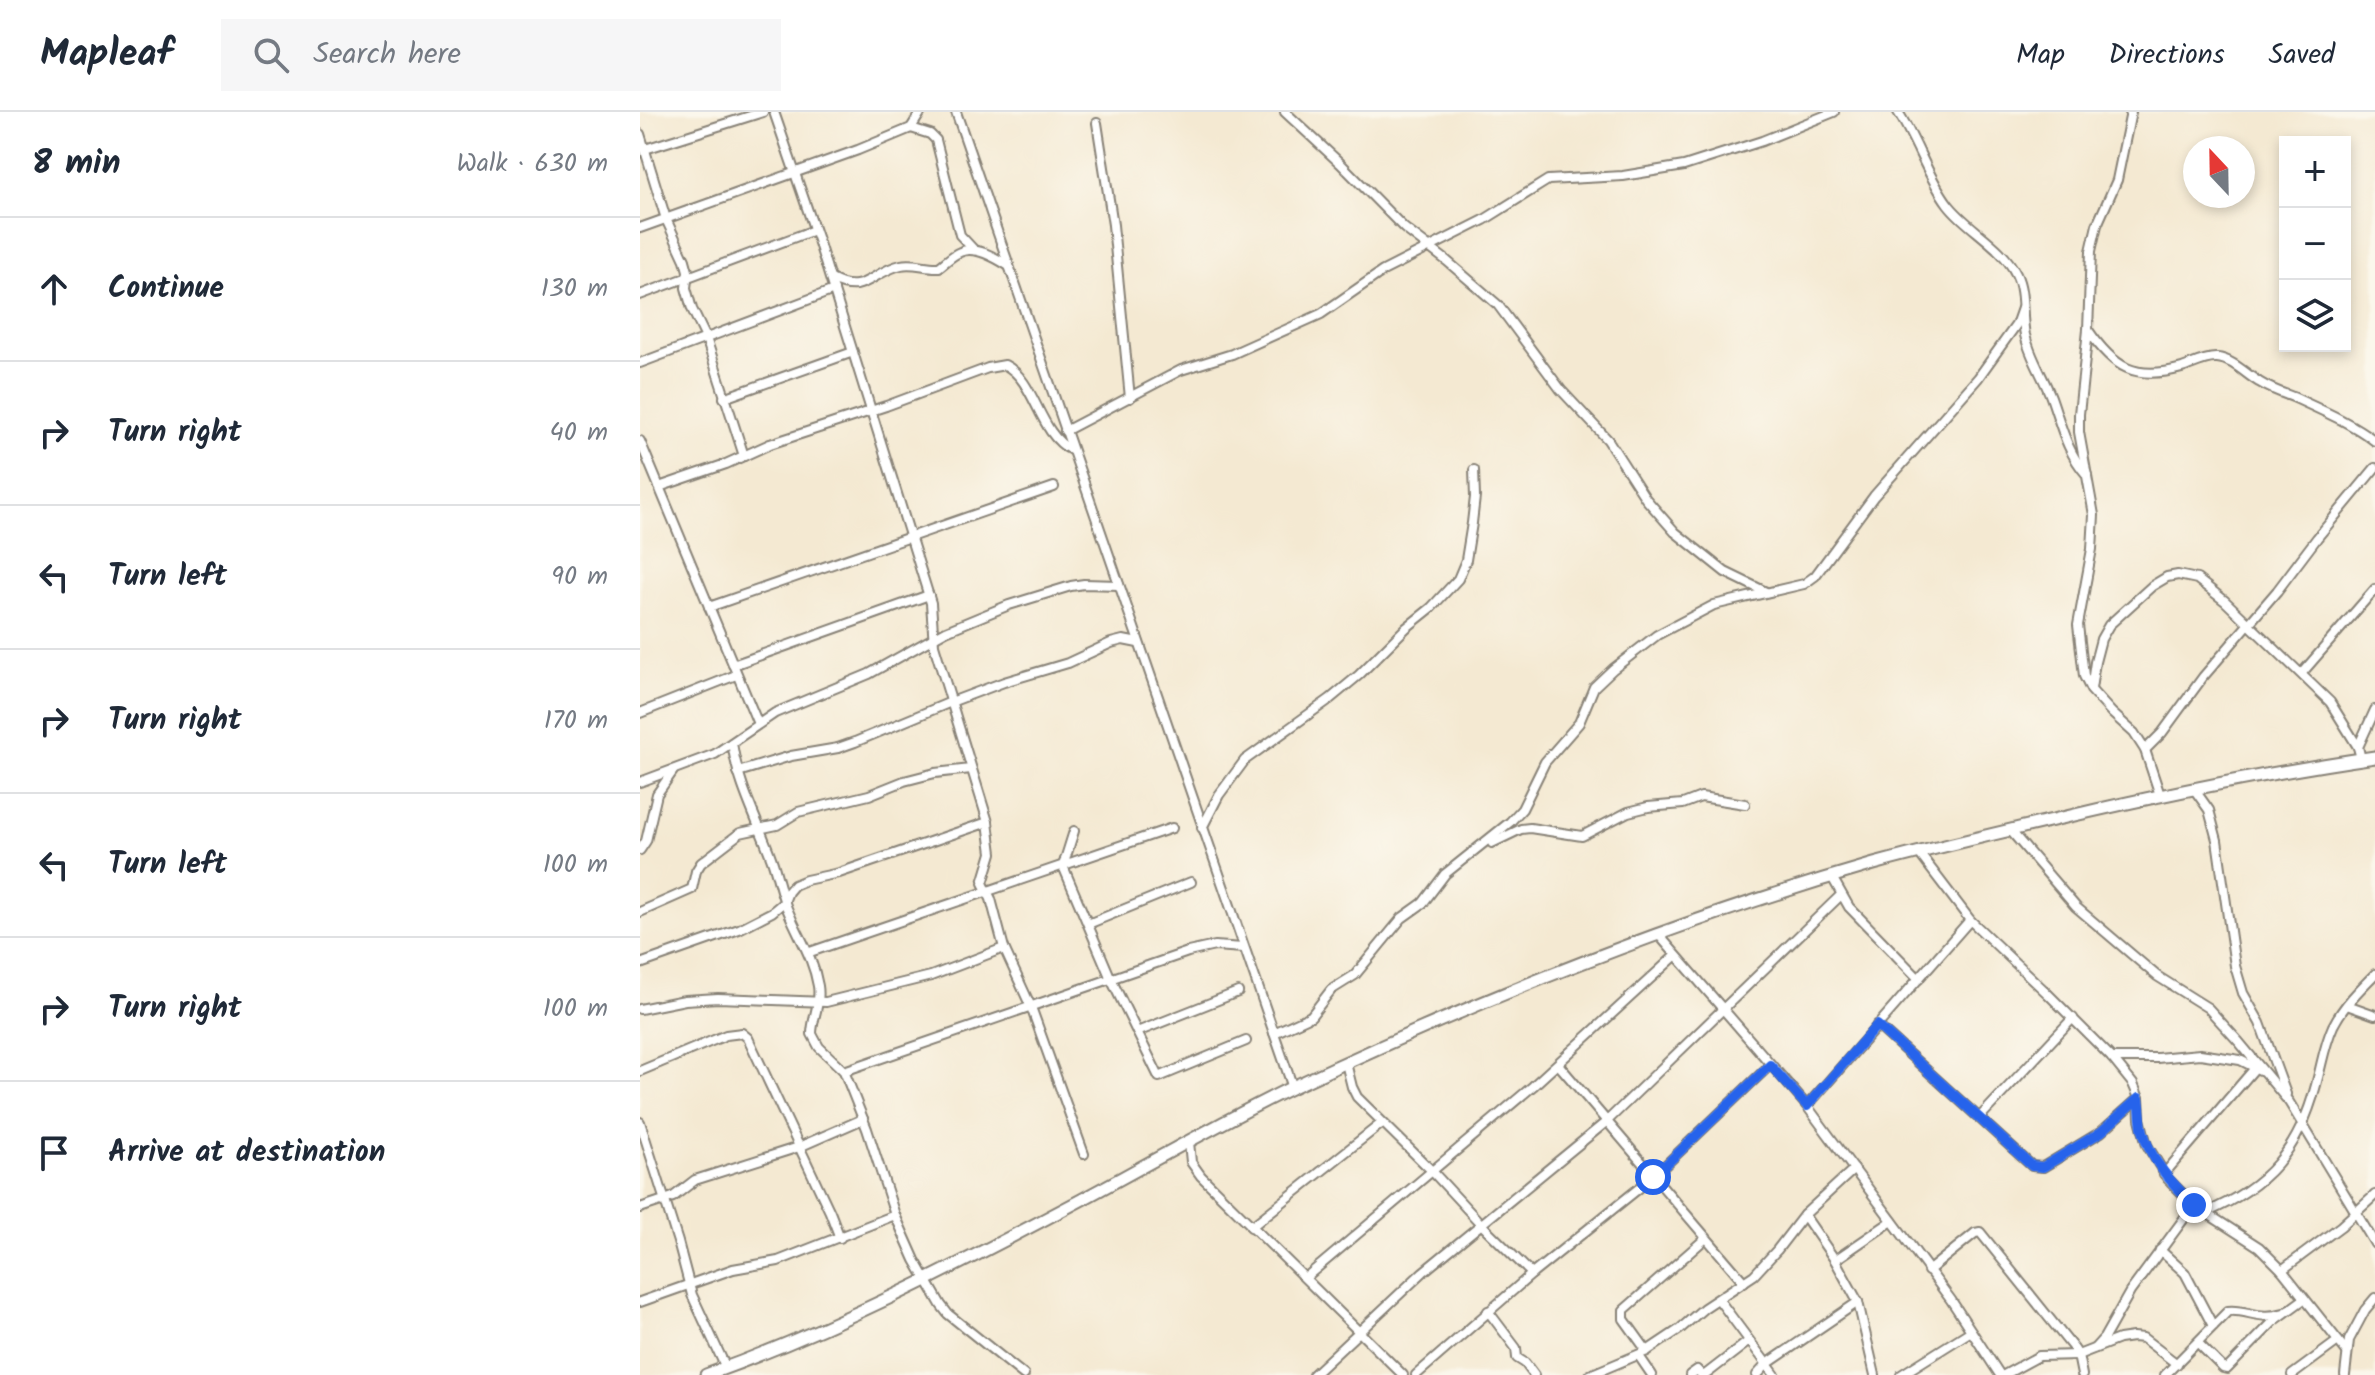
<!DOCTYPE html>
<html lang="en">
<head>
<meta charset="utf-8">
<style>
  :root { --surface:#fff; --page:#f6f6f7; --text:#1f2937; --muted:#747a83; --line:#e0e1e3 }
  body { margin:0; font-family:Kalam,sans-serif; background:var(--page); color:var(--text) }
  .controls { position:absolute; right:24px; top:24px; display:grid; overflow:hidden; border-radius:0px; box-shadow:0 4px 12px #0003 }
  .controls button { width:72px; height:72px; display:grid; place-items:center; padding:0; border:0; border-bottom:2px solid var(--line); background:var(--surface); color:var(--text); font:40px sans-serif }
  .compass { position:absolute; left:1543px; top:24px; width:72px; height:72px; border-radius:50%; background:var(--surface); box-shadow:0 4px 12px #0003; rotate:338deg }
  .stop { position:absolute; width:24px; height:24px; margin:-18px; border:6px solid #2563eb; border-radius:50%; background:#fff }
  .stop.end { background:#2563eb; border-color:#fff; box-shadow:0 2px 8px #0008 }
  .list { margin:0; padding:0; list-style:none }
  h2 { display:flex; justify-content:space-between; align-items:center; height:104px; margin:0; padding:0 32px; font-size:34px }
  h2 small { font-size:26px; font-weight:400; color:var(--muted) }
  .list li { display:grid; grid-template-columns:52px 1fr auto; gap:24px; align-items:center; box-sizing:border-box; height:144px; padding:0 32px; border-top:2px solid var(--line) }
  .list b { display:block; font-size:30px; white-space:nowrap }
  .list em { font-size:26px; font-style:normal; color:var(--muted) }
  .icon { flex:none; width:44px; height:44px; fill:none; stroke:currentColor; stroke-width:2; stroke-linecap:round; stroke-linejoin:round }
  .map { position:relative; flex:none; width:1735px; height:1263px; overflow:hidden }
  header { display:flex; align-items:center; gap:48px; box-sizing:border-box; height:112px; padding:0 40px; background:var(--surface); border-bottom:2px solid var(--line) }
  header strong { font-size:38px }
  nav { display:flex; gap:44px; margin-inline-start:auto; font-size:28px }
  .search { width:560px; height:72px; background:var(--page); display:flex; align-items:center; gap:20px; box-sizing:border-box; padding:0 28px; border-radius:0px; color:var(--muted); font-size:30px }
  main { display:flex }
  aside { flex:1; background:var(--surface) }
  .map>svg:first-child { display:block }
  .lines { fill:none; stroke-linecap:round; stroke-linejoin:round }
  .street-casing { stroke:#888277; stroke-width:12 }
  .secondary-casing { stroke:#888277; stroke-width:15 }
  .street { stroke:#fff; stroke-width:8 }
  .secondary { stroke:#fff; stroke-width:11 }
  .route { stroke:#2563eb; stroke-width:10 }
</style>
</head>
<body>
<header>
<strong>Mapleaf</strong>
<div class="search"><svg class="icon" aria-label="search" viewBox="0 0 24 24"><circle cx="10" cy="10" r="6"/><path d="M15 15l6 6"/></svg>Search here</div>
<nav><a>Map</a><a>Directions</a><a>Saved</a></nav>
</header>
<main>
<aside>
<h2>8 min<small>Walk · 630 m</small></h2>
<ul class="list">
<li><svg class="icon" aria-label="ahead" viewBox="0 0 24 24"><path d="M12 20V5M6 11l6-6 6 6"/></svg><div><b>Continue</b></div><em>130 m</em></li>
<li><svg class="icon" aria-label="right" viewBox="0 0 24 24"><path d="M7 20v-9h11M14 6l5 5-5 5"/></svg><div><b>Turn right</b></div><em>40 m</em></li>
<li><svg class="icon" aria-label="left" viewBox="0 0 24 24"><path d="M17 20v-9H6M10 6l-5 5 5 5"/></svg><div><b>Turn left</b></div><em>90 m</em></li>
<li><svg class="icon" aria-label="right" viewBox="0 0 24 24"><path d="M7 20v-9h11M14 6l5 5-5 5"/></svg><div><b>Turn right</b></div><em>170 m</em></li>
<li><svg class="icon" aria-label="left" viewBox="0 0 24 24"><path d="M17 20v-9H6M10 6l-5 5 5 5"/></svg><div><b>Turn left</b></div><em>100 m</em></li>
<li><svg class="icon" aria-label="right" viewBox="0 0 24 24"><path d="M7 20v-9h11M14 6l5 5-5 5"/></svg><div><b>Turn right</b></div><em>100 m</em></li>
<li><svg class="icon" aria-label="arrive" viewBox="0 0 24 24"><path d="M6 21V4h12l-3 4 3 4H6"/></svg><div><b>Arrive at destination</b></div></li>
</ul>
</aside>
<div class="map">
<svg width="1735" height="1263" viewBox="0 0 1735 1263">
  <rect width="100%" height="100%" fill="#fbf7ec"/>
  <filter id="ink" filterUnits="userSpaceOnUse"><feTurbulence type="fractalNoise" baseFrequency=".0125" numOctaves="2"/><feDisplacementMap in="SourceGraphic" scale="16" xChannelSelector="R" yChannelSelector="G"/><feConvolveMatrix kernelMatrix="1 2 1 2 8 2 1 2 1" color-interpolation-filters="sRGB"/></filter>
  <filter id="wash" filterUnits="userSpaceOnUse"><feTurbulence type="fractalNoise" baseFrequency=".006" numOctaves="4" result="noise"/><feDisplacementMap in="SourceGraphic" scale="32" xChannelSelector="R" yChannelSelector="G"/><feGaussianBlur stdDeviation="1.8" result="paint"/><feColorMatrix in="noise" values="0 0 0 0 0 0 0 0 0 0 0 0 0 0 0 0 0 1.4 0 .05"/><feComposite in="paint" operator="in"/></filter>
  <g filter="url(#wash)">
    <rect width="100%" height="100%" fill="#f4e9d2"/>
  </g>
  <g filter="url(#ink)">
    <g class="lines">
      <defs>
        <g id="street">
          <path d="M134 0 179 131 291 491 294 533 348 710 352 741 343 771 351 787 364 836 391 895 444 1042"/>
          <path d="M316 0 653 976"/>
          <path d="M645 0 700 51 764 116 807 149 858 193 921 278 968 328 1006 387 1035 420 1085 460 1126 480"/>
          <path d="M1258 0C1277 29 1287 64 1308 92 1327 117 1362 133 1376 162 1385 180 1381 203 1385 223 1390 245 1403 264 1411 285 1421 313 1427 341 1447 363"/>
          <path d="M1491 0 1477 68 1457 113 1451 139 1448 218 1439 302V320L1454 403 1452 437 1438 513 1444 564 1451 578 1472 601 1494 621 1505 638 1520 683"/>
          <path d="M457 11 473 113 490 286"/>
          <path d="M271 16 290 22 296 28 320 123 334 138"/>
          <path d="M0 22 26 107 45 148 48 159 46 176 52 197 66 226 104 344"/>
          <path d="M5 37 123 0"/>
          <path d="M0 116 218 38 271 16 281 0"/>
          <path d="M191 167C224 185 231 160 261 153 273 150 287 156 299 155 306 150 312 143 320 140 335 133 356 146 369 154"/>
          <path d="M0 183 174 118"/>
          <path d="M1448 218C1474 256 1495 269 1542 256 1552 253 1565 245 1577 246 1592 247 1607 263 1619 270 1630 277 1642 281 1653 285 1681 298 1710 310 1735 329"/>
          <path d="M0 251 194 178"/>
          <path d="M84 286 213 240"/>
          <path d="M425 319 541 258 592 242 681 202 743 159 844 108 908 68 983 64 1044 54 1122 29 1194 0"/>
          <path d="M0 329 118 612"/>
          <path d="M19 375 86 352 130 332 246 294 348 256 365 253C396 269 398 321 431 338"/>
          <path d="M69 495 414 375"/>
          <path d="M93 553 289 483"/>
          <path d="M1662 561 1735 477"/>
          <path d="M1451 577 1455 550 1461 527 1469 513 1512 474 1527 465 1538 463 1557 467 1585 489 1690 590 1718 635 1721 647"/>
          <path d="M0 601 96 563"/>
          <path d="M92 631C98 673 118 709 132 748 138 765 141 784 149 801 160 827 173 845 178 874 181 892 172 906 172 922L179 935 204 959 227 1017 255 1103 275 1148 301 1193 308 1202 384 1263"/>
          <path d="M1718 635 1735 598"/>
          <path d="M1505 638 1522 621 1563 565 1637 479 1677 426 1735 356"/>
          <path d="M98 660 151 644 198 636 215 630 311 590 364 570 428 551 471 531 483 528 498 531"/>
          <path d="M0 670 75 642 135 601 229 562 306 519 369 493 431 474 444 472 479 473"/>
          <path d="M1554 677 1569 698 1577 728 1595 854 1603 881 1620 911 1646 982"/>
          <path d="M562 716 579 683 605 648 690 587 719 563 766 516 791 496 818 467 826 448 832 411 835 385 834 358"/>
          <path d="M1370 718 1436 795 1517 864 1568 896 1599 930 1649 990 1735 1132"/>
          <path d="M434 719 423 754 471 867 519 965 606 929"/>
          <path d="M852 731 881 717 890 716 942 724 988 700 1008 695 1043 692 1061 685 1105 692"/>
          <path d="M0 738 6 729 17 682 33 659"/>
          <path d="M1279 741 1330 808 1408 882 1472 946 1493 972 1499 986 1500 1007 1507 1033 1527 1066 1554 1093 1619 1135 1642 1158 1707 1240"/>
          <path d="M1192 765 1209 795 1279 867"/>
          <path d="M0 800 52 777 56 759 61 751 100 721 137 713 158 700 229 683 264 669 295 661 331 657"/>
          <path d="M448 812 551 770"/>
          <path d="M1018 822 1167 994 1311 1188 1360 1263"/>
          <path d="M170 840 532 716"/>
          <path d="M0 852 99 817 132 800 144 790 148 780 154 773 166 768 199 761 348 710"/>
          <path d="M1707 893 1735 903"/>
          <path d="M0 897 45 888 78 886 186 890 291 864 364 836"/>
          <path d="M1237 913 1392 1054 1403 1055 1461 1020 1499 986"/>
          <path d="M497 920 598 880"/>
          <path d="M634 921 671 904 691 878 715 863 762 806 783 791 805 762 870 710 882 697 905 650 939 611 954 575 973 557 1017 523 1074 493 1164 472 1175 464 1234 384 1338 266 1376 213 1382 196"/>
          <path d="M1472 946H1517L1560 942 1600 948 1620 958"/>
          <path d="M706 951 712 975 717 985 792 1059 841 1112 892 1162"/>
          <path d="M918 952 1104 1170"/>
          <path d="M0 959 86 923 102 921 108 926 190 1100 200 1126"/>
          <path d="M204 959 548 840 575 834 603 836"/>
          <path d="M1167 994 1330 808"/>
          <path d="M1340 1005 1433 906"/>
          <path d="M0 1010 38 1130 52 1183 86 1256"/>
          <path d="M549 1030 551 1050 561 1064 763 1263"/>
          <path d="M1524 1062 1615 956"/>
          <path d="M0 1096 33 1085 55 1068 159 1035 223 1007"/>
          <path d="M1565 1101C1627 1075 1659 1038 1676 973 1682 952 1684 934 1693 914 1703 894 1719 878 1735 862"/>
          <path d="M1164 1103 1195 1148 1218 1190 1235 1263"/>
          <path d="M611 1115 742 1011"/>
          <path d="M1520 1138 1545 1161 1573 1214"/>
          <path d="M1195 1148 1252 1109"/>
          <path d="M1642 1158 1701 1114 1735 1083"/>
          <path d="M1288 1159 1335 1121 1340 1120 1434 1237 1438 1243 1442 1263"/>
          <path d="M665 1166 893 974 1035 844"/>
          <path d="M1079 1188 1135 1263"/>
          <path d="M0 1190 93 1157 138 1149 255 1103"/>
          <path d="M848 1199 876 1236 877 1246 885 1251 894 1263"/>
          <path d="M1558 1231 1583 1256 1587 1257 1634 1209 1664 1187"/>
          <path d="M1455 1236 1464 1226 1490 1180 1554 1093"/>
          <path d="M1007 1239 984 1207V1198L1066 1126"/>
          <path d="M999 1244 1012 1263"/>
          <path d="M673 1263 783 1160 966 1010 1201 783"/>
          <path d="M776 1263 892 1162 1013 1065 1130 953"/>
          <path d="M950 1263 1007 1239 1040 1217 1064 1196 1114 1163 1137 1138 1164 1103 1214 1057"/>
          <path d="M1050 1263 1057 1258 1062 1263"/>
          <path d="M1065 1263 1109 1229"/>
          <path d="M1117 1263 1127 1252 1218 1190"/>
          <path d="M1261 1263 1331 1219"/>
          <path d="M1364 1263 1399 1244 1438 1243 1479 1227 1493 1225 1503 1226 1537 1252"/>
          <path d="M1525 1263 1588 1199C1608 1197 1619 1209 1644 1201"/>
          <path d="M1652 1263 1698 1229"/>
          <path d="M1705 1263 1709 1228 1725 1198 1735 1186"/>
        </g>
        <path id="secondary" d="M66 1263C197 1216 319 1153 441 1088 512 1050 582 1009 655 974 842 886 1035 809 1234 752 1297 735 1362 720 1426 705 1528 681 1631 660 1735 645"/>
      </defs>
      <use href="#street" class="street-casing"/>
      <use href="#secondary" class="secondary-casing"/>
      <use href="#street" class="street"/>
      <use href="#secondary" class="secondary"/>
    </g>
  </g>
  <g class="lines" filter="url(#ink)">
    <path class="route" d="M1013 1065 1130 953 1167 994 1237 913 1392 1054 1403 1055 1461 1020 1499 986C1501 997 1500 1008 1503 1019 1511 1050 1532 1071 1554 1093"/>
  </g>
</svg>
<div class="controls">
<button>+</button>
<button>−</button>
<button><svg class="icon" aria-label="layers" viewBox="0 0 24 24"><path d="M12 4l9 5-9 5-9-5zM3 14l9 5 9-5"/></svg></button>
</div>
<svg class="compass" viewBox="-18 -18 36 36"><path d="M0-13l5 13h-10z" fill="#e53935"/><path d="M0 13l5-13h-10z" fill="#747a83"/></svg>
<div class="stop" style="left:1013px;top:1065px"></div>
<div class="stop end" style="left:1554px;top:1093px"></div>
</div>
</main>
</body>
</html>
